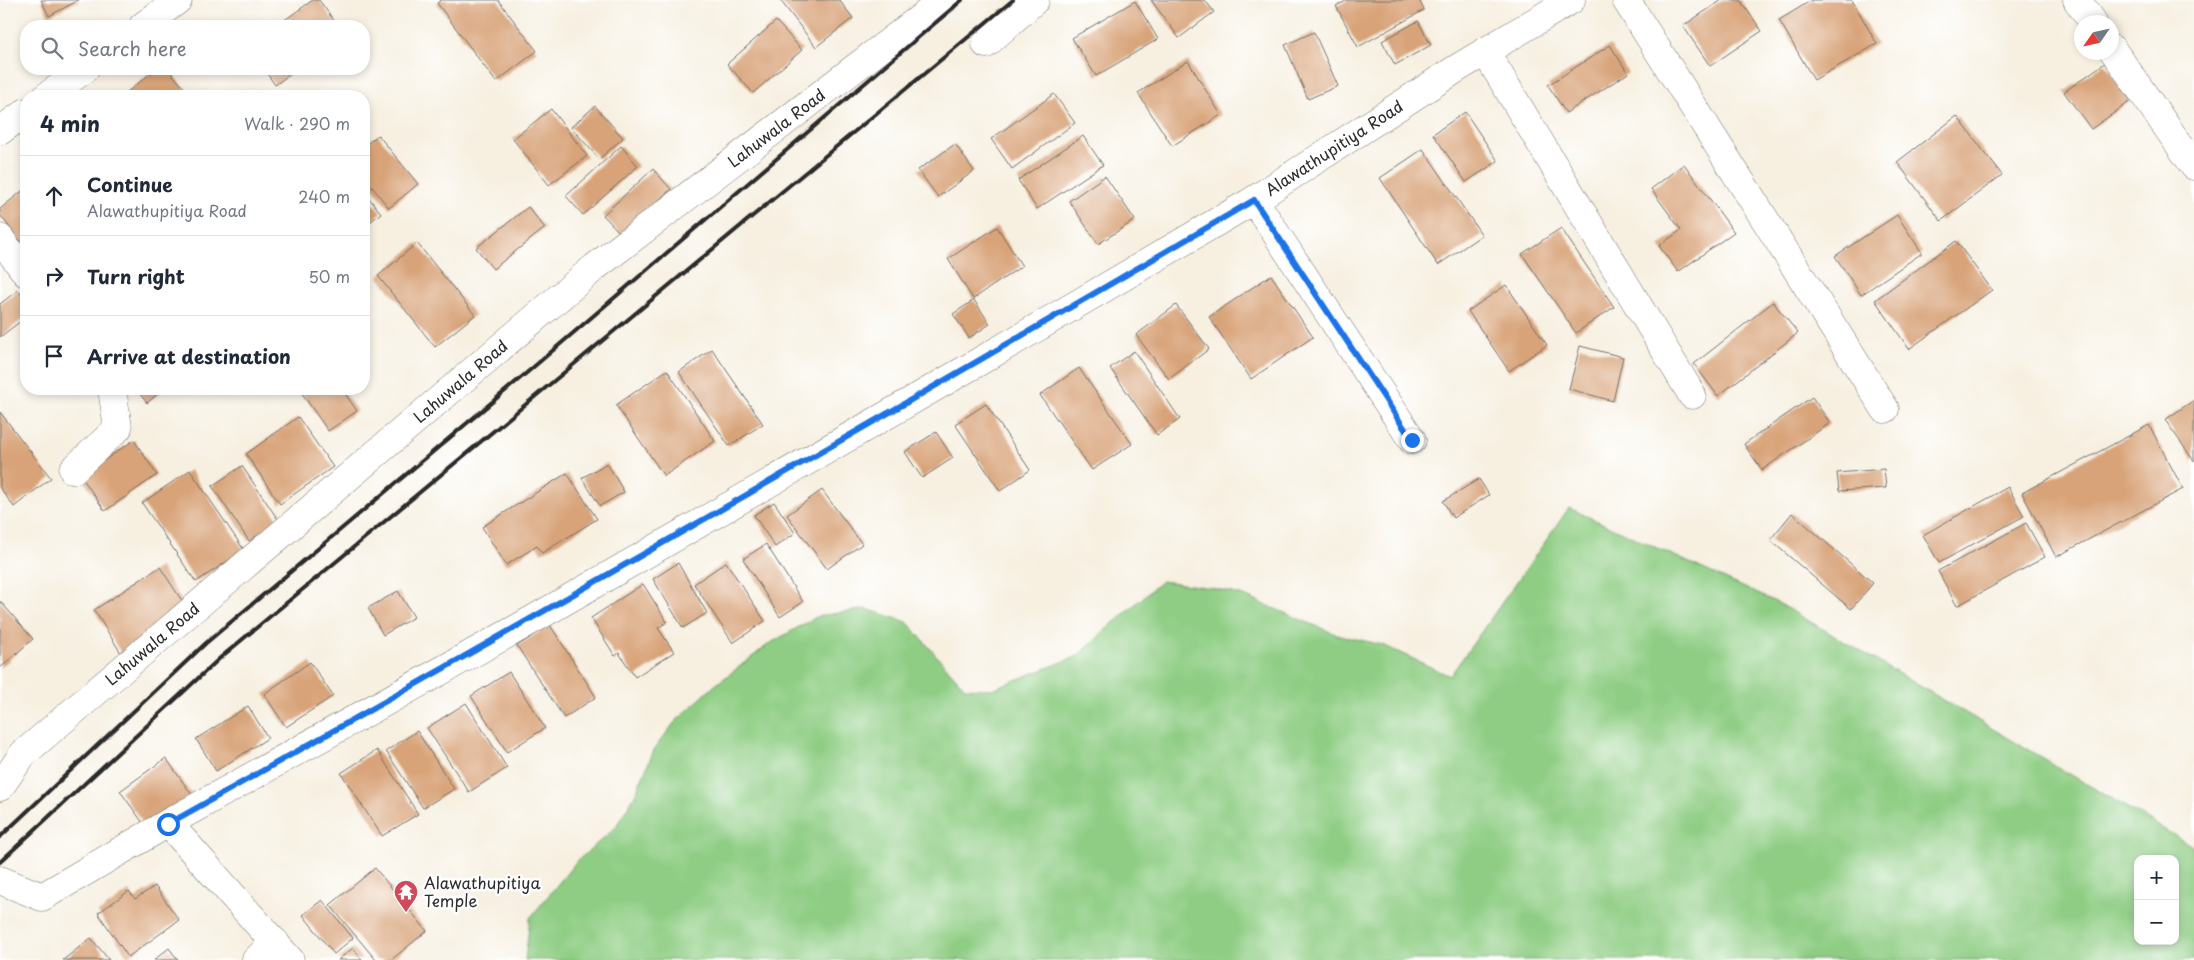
<!DOCTYPE html>
<html lang="en">
<head>
<meta charset="utf-8">
<style>
  :root { --surface:#fff; --page:#f6f6f7; --text:#1f2937; --muted:#747a83; --line:#e0e1e3 }
  body { margin:0; font-family:"Playpen Sans",sans-serif; background:var(--page); color:var(--text) }
  .controls { position:absolute; right:15px; bottom:15px; display:grid; overflow:hidden; border-radius:10px; box-shadow:0 2px 8px #0003 }
  .controls button { width:45px; height:45px; display:grid; place-items:center; padding:0; border:0; border-bottom:1px solid var(--line); background:var(--surface); color:var(--text); font:25px sans-serif }
  .compass { position:absolute; left:2074px; top:15px; width:45px; height:45px; border-radius:50%; background:var(--surface); box-shadow:0 2px 8px #0003; rotate:236deg }
  .stop { position:absolute; width:15px; height:15px; margin:-11px; border:4px solid #1a73e8; border-radius:50%; background:#fff }
  .stop.end { background:#1a73e8; border-color:#fff; box-shadow:0 1px 5px #0008 }
  .list { margin:0; padding:0; list-style:none }
  h2 { display:flex; justify-content:space-between; align-items:center; height:65px; margin:0; padding:0 20px; font-size:21px }
  h2 small { font-size:16px; font-weight:400; color:var(--muted) }
  .list li { display:grid; grid-template-columns:32px 1fr auto; gap:15px; align-items:center; box-sizing:border-box; height:80px; padding:0 20px; border-top:1px solid var(--line) }
  .list b { display:block; font-size:19px; white-space:nowrap }
  .list p { margin:0; font-size:16px; white-space:nowrap; color:var(--muted) }
  .list em { font-size:16px; font-style:normal; color:var(--muted) }
  .icon { flex:none; width:28px; height:28px; fill:none; stroke:currentColor; stroke-width:2; stroke-linecap:round; stroke-linejoin:round }
  .map { position:relative; flex:none; width:2194px; height:960px; overflow:hidden }
  .search { position:absolute; background:var(--surface); box-shadow:0 2px 8px #0003; left:20px; top:20px; width:350px; height:55px; display:flex; align-items:center; gap:12px; box-sizing:border-box; padding:0 18px; border-radius:20px; color:var(--muted); font-size:19px }
  .panel { position:absolute; background:var(--surface); box-shadow:0 2px 8px #0003; left:20px; top:90px; width:350px; height:305px; border-radius:20px }
  .map>svg:first-child { display:block }
  .green { fill:#8ecd83; stroke:#5c7c57; fill-rule:evenodd }
  .building { fill:#d8a378 }
  .lines { fill:none; stroke-linecap:round; stroke-linejoin:round }
  .minor-casing { stroke:#72706b; stroke-width:29 }
  .minor { stroke:#fff; stroke-width:28 }
  .rail { stroke:#2b2b2b; stroke-width:4 }
  .route { stroke:#1a73e8; stroke-width:6 }
  .labels { text-anchor:middle; stroke-width:5; stroke-linejoin:round; paint-order:stroke }
  .street-label { font-size:16px; fill:#2b2b2b; stroke:#fff }
  .poi-label { font-size:16px; fill:#2b2b2b; stroke:#fff; text-anchor:start }
</style>
</head>
<body>
<div class="map">
<svg width="2194" height="960" viewBox="0 0 2194 960">
  <rect width="100%" height="100%" fill="#fff"/>
  <filter id="ink" filterUnits="userSpaceOnUse"><feTurbulence type="fractalNoise" baseFrequency=".02" numOctaves="2"/><feDisplacementMap in="SourceGraphic" scale="10" xChannelSelector="R" yChannelSelector="G"/><feConvolveMatrix kernelMatrix="1 2 1 2 8 2 1 2 1" color-interpolation-filters="sRGB"/></filter>
  <filter id="wash" filterUnits="userSpaceOnUse"><feTurbulence type="fractalNoise" baseFrequency=".0096" numOctaves="4" result="noise"/><feDisplacementMap in="SourceGraphic" scale="20" xChannelSelector="R" yChannelSelector="G"/><feGaussianBlur stdDeviation="1.12" result="paint"/><feColorMatrix in="noise" values="0 0 0 0 0 0 0 0 0 0 0 0 0 0 0 0 0 1.4 0 .05"/><feComposite in="paint" operator="in"/></filter>
  <g filter="url(#wash)">
    <rect width="100%" height="100%" fill="#f7f0e1"/>
    <path class="green" d="M1569 508 1780 604 2194 847V960H525L530 918 576 862 615 828 635 795 655 748 675 722 714 686 769 644 818 616 867 609 907 622 965 688 992 689 1078 656 1111 625 1162 581 1212 588 1244 596 1338 635 1383 645 1450 676ZM2138 859H2175V941H2138Z"/>
    <g id="blocks">
      <g class="building">
        <path d="M41 0H79L49 16Z"/>
        <path d="M313 0H319L338 26H276Z"/>
        <path d="M441 0H498L537 51 496 82 437 3Z"/>
        <path d="M780 0H839L853 18 816 47Z"/>
        <path d="M1151 0H1205L1214 12 1179 38Z"/>
        <path d="M1348 0H1419L1424 10 1358 47 1336 6Z"/>
        <path d="M1722 0H1740L1762 31 1710 66 1683 26Z"/>
        <path d="M1812 0H1852L1877 44 1814 80 1779 20Z"/>
        <path d="M1135 1 1158 39 1096 76 1072 38Z"/>
        <path d="M776 21 802 50 753 93 727 64Z"/>
        <path d="M1418 21 1431 45 1395 65 1382 41Z"/>
        <path d="M1314 32 1338 86 1308 99 1285 45Z"/>
        <path d="M1610 45 1628 73 1566 113 1548 85Z"/>
        <path d="M1188 61 1221 115 1172 146 1138 93Z"/>
        <path d="M2105 63 2131 101 2091 129 2064 92Z"/>
        <path d="M156 69H168L191 96H129L126 93Z"/>
        <path d="M264 69H297L275 85Z"/>
        <path d="M1054 94 1075 123 1012 169 991 139Z"/>
        <path d="M595 106 623 138 599 159 571 127Z"/>
        <path d="M551 109 587 156 549 185 513 139Z"/>
        <path d="M1465 112 1498 161 1466 182 1433 134Z"/>
        <path d="M1957 116 2002 175 1941 221 1897 162Z"/>
        <path d="M378 135 418 184 389 208 364 177V146Z"/>
        <path d="M1083 136 1103 165 1037 209 1018 180Z"/>
        <path d="M955 144 974 171 938 197 918 170Z"/>
        <path d="M621 146 638 166 583 215 566 196Z"/>
        <path d="M1423 149 1482 235 1438 265 1380 178Z"/>
        <path d="M1684 164 1734 232 1678 272 1659 246 1681 230 1651 189Z"/>
        <path d="M653 169 671 189 622 235 603 215Z"/>
        <path d="M1105 176 1135 220 1098 244 1069 201Z"/>
        <path d="M26 188V248L0 215V209Z"/>
        <path d="M364 192 381 213 364 227Z"/>
        <path d="M528 207 545 228 493 269 476 248Z"/>
        <path d="M1897 215 1922 253 1861 295 1835 256Z"/>
        <path d="M997 227 1022 266 973 299 948 259Z"/>
        <path d="M1561 228 1614 307 1576 333 1522 254Z"/>
        <path d="M1956 241 1992 290 1909 349 1875 300Z"/>
        <path d="M417 243 475 315 435 347 378 276Z"/>
        <path d="M1271 275 1313 337 1251 379 1209 317Z"/>
        <path d="M1506 285 1547 345 1509 371 1468 311Z"/>
        <path d="M18 290 26 301V317L0 337V304Z"/>
        <path d="M974 300 990 324 969 338 953 314Z"/>
        <path d="M1773 302 1798 333 1718 396 1694 364Z"/>
        <path d="M1176 305 1209 349 1169 379 1136 335Z"/>
        <path d="M1580 346 1623 357 1613 401 1569 389Z"/>
        <path d="M712 349 763 424 729 446 679 372Z"/>
        <path d="M1134 351 1180 419 1157 435 1110 368Z"/>
        <path d="M1079 368 1132 444 1092 470 1040 395Z"/>
        <path d="M667 370 715 441 664 476 616 405Z"/>
        <path d="M136 389H164L147 403Z"/>
        <path d="M299 389H342L357 411 328 431Z"/>
        <path d="M1812 397 1830 423 1762 470 1744 444Z"/>
        <path d="M2194 400V461L2165 420Z"/>
        <path d="M986 404 1030 470 1000 491 955 424Z"/>
        <path d="M0 412 51 478 14 507 0 488Z"/>
        <path d="M298 417 333 467 280 504 246 454Z"/>
        <path d="M2149 425 2183 489 2056 557 2022 493Z"/>
        <path d="M936 432 953 458 922 478 905 452Z"/>
        <path d="M134 440 157 475 105 511 81 476Z"/>
        <path d="M607 463 624 492 600 506 582 478Z"/>
        <path d="M242 466 279 521 249 541 212 486Z"/>
        <path d="M1884 469 1886 488 1839 491 1837 473Z"/>
        <path d="M190 470 244 550 196 582 142 503Z"/>
        <path d="M567 473 597 519 542 553 537 546 506 565 482 527Z"/>
        <path d="M1479 479 1489 495 1453 518 1443 501Z"/>
        <path d="M2008 487 2024 516 1939 563 1923 535Z"/>
        <path d="M822 490 862 544 827 569 787 515Z"/>
        <path d="M774 502 795 533 775 547 754 515Z"/>
        <path d="M1792 513 1873 583 1851 609 1770 540Z"/>
        <path d="M2026 523 2045 557 1957 606 1938 571Z"/>
        <path d="M766 544 803 602 780 617 743 559Z"/>
        <path d="M726 562 765 621 733 643 694 584Z"/>
        <path d="M678 563 707 613 683 628 653 579Z"/>
        <path d="M160 567 188 610 121 653 94 610Z"/>
        <path d="M643 584 667 622 658 628 674 652 635 677 619 653 615 656 591 618Z"/>
        <path d="M398 591 414 617 383 635 368 608Z"/>
        <path d="M0 601 33 639 0 668Z"/>
        <path d="M550 625 596 697 564 718 517 646Z"/>
        <path d="M310 662 333 696 286 727 264 694Z"/>
        <path d="M509 672 545 728 507 752 471 696Z"/>
        <path d="M466 703 507 768 469 792 427 728Z"/>
        <path d="M248 706 268 738 216 771 196 739Z"/>
        <path d="M417 731 454 789 423 808 386 751Z"/>
        <path d="M377 750 418 814 382 836 341 773Z"/>
        <path d="M166 758 192 795 146 827 120 791Z"/>
        <path d="M375 868 427 931 391 960H376L330 905Z"/>
        <path d="M155 886 179 920 128 957 98 913 129 891 135 899Z"/>
        <path d="M322 900 353 938 334 954 303 915Z"/>
        <path d="M91 938 109 960H63Z"/>
        <path d="M169 948 178 960H154Z"/>
        <path d="M353 948 362 960H338Z"/>
      </g>
    </g>
  </g>
  <g filter="url(#ink)">
    <use href="#blocks" fill-opacity="0" stroke="#72706b" stroke-width="1"/>
    <g class="lines">
      <defs>
        <g id="minor">
          <path d="M1626 0 1885 409"/>
          <path d="M2077 0 2093 22"/>
          <path d="M143 26 178 0"/>
          <path d="M986 44 1035 0"/>
          <path d="M2112 49 2194 166"/>
          <path d="M1485 51 1692 395"/>
          <path d="M47 96 85 69"/>
          <path d="M0 131 26 112"/>
          <path d="M1254 200 1412 440"/>
          <path d="M0 238 26 273"/>
          <path d="M73 470 118 428 112 389"/>
          <path id="s1" d="M0 787 23 754 595 267 944 0"/>
          <path d="M168 823 290 960"/>
          <path id="s2" d="M0 880 42 897 168 823 518 628 970 367 1254 200 1456 69 1571 0"/>
          <path d="M256 960 275 942"/>
        </g>
      </defs>
      <use href="#minor" class="minor-casing"/>
      <use href="#minor" class="minor"/>
      <g class="rail">
        <path d="M0 837 206 643 530 370 962 0"/>
        <path d="M0 862 220 658 1013 0"/>
      </g>
    </g>
  </g>
  <g class="lines" filter="url(#ink)">
    <path class="route" d="M168 824C533 619 894 411 1254 200L1412 440"/>
  </g>
  <defs>
    <symbol id="temple-pin" viewBox="-11 -11 22 30"><path d="M0 17L-7.5 6A9.5 9.5 0 1 1 7.5 6Z" fill="#d1495b" stroke="#fff"/><path d="M0-6L5-2H3V0L6.5 2.5H4V6H1.5V3h-3V6H-4V2.5H-6.5L-3 0V-2H-5Z" fill="#fff"/></symbol>
  </defs>
  <g fill-rule="evenodd">
    <use href="#temple-pin" x="392" y="878" width="28" height="38"/>
  </g>
  <g class="labels">
    <g class="street-label">
      <text dy="6" stroke="none"><textPath href="#s1" startOffset="1020">Lahuwala Road</textPath></text>
      <text dy="6" stroke="none"><textPath href="#s2" startOffset="1539">Alawathupitiya Road</textPath></text>
      <text dy="6" stroke="none"><textPath href="#s1" startOffset="615">Lahuwala Road</textPath></text>
      <text dy="6" stroke="none"><textPath href="#s1" startOffset="210">Lahuwala Road</textPath></text>
    </g>
    <g class="poi-label">
      <text x="424" y="889">Alawathupitiya<tspan x="424" dy="18">Temple</tspan></text>
    </g>
  </g>
</svg>
<div class="controls">
<button>+</button>
<button>−</button>
</div>
<svg class="compass" viewBox="-18 -18 36 36"><path d="M0-13l5 13h-10z" fill="#e53935"/><path d="M0 13l5-13h-10z" fill="#747a83"/></svg>
<div class="stop" style="left:168px;top:824px"></div>
<div class="stop end" style="left:1412px;top:440px"></div>
<div class="search"><svg class="icon" aria-label="search" viewBox="0 0 24 24"><circle cx="10" cy="10" r="6"/><path d="M15 15l6 6"/></svg>Search here</div>
<section class="panel">
<h2>4 min<small>Walk · 290 m</small></h2>
<ul class="list">
<li><svg class="icon" aria-label="ahead" viewBox="0 0 24 24"><path d="M12 20V5M6 11l6-6 6 6"/></svg><div><b>Continue</b><p>Alawathupitiya Road</p></div><em>240 m</em></li>
<li><svg class="icon" aria-label="right" viewBox="0 0 24 24"><path d="M7 20v-9h11M14 6l5 5-5 5"/></svg><div><b>Turn right</b></div><em>50 m</em></li>
<li><svg class="icon" aria-label="arrive" viewBox="0 0 24 24"><path d="M6 21V4h12l-3 4 3 4H6"/></svg><div><b>Arrive at destination</b></div></li>
</ul>
</section>
</div>
</body>
</html>
